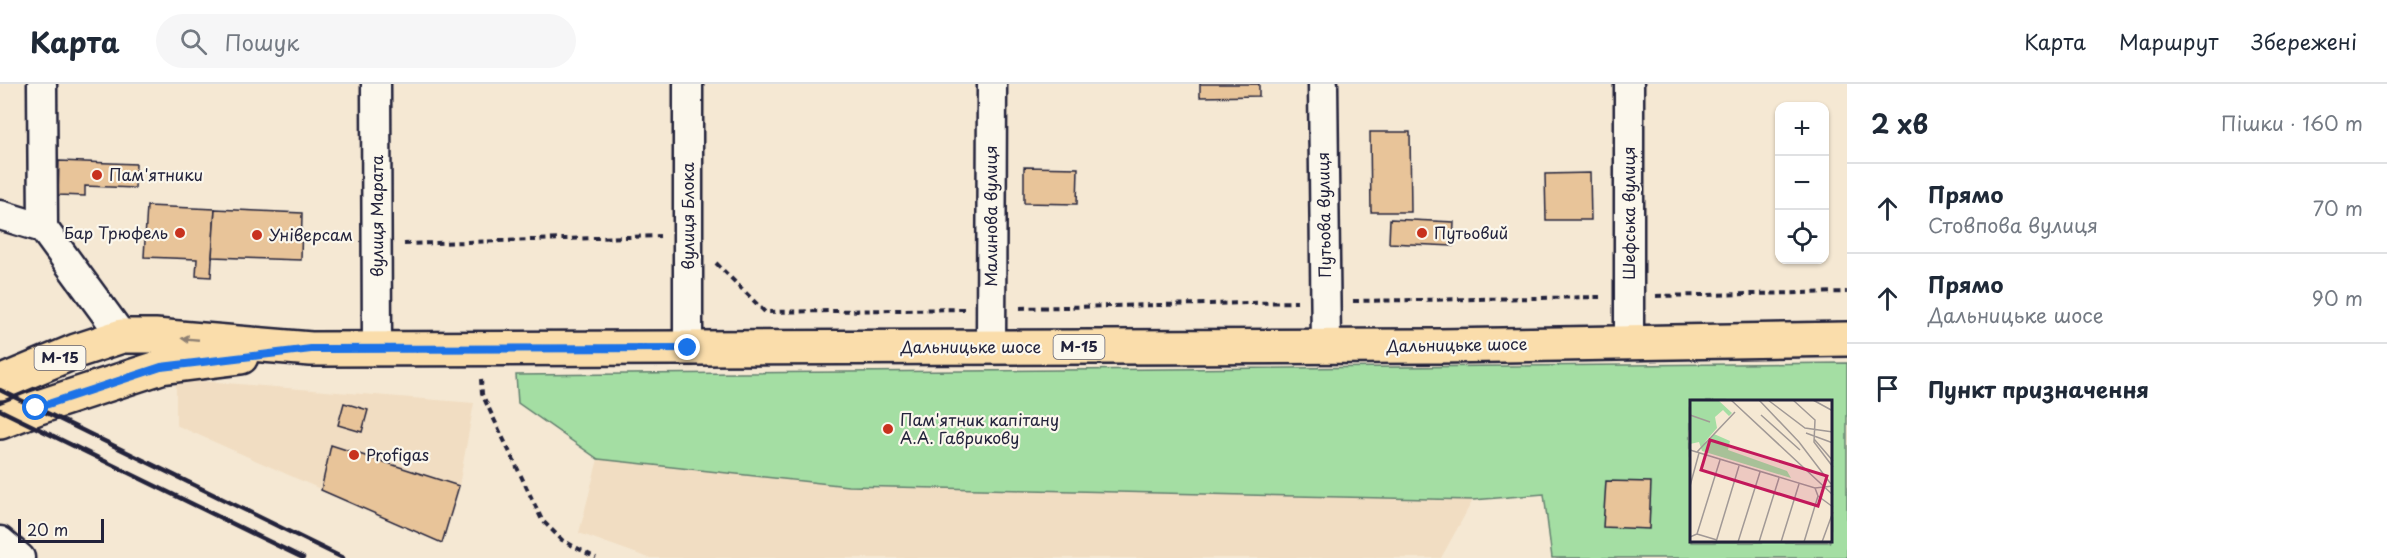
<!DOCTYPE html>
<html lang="uk">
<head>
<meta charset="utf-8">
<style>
  :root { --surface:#fff; --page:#f6f6f7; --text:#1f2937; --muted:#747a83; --line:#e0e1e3 }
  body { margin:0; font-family:"Playpen Sans",sans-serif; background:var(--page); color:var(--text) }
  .controls { position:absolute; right:18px; top:18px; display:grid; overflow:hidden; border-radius:12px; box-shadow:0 2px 4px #0004 }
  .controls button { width:54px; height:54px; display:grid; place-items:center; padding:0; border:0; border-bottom:2px solid var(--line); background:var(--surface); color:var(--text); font:30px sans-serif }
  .scale { position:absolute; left:18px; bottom:15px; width:86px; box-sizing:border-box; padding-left:6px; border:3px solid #22223b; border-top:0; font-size:16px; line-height:21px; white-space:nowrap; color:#22223b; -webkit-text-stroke:4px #fbf7ec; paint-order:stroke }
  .stop { position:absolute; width:18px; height:18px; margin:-14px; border:4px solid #1a73e8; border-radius:50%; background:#fff }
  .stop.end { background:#1a73e8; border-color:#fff; box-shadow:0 2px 6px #0008 }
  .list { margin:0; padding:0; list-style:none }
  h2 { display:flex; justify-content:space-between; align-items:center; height:78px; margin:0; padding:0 24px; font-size:26px }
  h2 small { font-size:20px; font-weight:400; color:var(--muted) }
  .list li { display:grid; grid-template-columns:39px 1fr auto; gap:18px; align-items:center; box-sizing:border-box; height:90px; padding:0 24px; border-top:2px solid var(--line) }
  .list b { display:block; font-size:22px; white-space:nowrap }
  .list p { margin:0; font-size:20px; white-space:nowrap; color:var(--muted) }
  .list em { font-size:20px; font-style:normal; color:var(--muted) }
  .icon { flex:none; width:33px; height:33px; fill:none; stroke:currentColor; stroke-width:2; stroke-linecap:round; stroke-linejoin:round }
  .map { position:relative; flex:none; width:1847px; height:474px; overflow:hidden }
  header { display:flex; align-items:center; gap:36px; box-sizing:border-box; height:84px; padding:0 30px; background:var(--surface); border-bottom:2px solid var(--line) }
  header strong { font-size:28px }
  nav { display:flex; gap:33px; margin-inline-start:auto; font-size:21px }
  .search { width:420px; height:54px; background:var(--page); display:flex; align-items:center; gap:15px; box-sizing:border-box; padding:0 21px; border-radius:33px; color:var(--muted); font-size:22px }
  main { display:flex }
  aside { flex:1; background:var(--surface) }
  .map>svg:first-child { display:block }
  .built { fill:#f1ddc2 }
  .green { fill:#a4dea3; stroke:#63806f; stroke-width:1.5; fill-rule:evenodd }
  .building { fill:#e8c499; stroke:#22223b; stroke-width:1.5 }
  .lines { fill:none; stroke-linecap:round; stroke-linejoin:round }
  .minor-casing { stroke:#22223b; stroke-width:33 }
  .major-casing { stroke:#22223b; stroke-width:38 }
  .path { stroke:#22223b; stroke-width:4; stroke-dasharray:6 4.5; stroke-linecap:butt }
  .minor { stroke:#fbf7ec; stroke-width:28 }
  .major { stroke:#faddab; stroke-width:33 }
  .rail { stroke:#22223b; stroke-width:4.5 }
  .oneway { fill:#8e8073 }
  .route { stroke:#1a73e8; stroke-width:8 }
  .poi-dot { fill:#c8321e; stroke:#fbf7ec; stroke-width:2 }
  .labels { text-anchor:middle; stroke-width:4.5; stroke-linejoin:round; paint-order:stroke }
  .shield { fill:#fbf7ec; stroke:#636270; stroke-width:1.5 }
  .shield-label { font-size:15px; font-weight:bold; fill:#22223b }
  .poi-label { font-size:16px; fill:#22223b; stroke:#fbf7ec; text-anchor:start }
  .street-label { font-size:16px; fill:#22223b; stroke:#fbf7ec }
  .inset-road { fill:none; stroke:#a19996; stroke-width:1.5 }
  .view { fill:#c2185b; fill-opacity:0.15; stroke:#c2185b; stroke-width:3 }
  .inset-edge { fill:none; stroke:#22223b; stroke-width:3 }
</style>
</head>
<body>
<header>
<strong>Карта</strong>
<div class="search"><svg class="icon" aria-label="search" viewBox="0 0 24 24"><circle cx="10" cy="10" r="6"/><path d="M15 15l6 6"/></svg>Пошук</div>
<nav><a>Карта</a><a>Маршрут</a><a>Збережені</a></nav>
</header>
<main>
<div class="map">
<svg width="1847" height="474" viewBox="0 0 1847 474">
  <rect width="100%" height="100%" fill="#f5e8d3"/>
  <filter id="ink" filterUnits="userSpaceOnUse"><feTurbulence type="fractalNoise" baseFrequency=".0167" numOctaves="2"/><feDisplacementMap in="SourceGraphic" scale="12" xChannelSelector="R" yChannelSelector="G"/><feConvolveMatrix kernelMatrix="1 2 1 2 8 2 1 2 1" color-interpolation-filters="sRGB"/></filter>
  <g filter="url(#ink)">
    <g class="built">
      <path d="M176 295 474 319 459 402 442 459 176 341Z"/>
      <path d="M598 375 848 402 1473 416 1441 474H649L579 449Z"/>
    </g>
    <path class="green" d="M1847 279V474H1552L1544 410 1473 416 848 402 598 375 518 319 516 291ZM1691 318H1830V458H1691Z"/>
    <g class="building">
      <path d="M1200 0H1259V12L1200 13Z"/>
      <path d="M1370 48H1410L1411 128H1371Z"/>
      <path d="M59 77 136 80 135 104 85 102V112L58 111Z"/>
      <path d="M1024 83 1078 84 1077 120 1024 119Z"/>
      <path d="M1590 89 1591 136H1546L1545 90Z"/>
      <path d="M147 122 215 125 211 193 196 192 197 175 144 173Z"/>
      <path d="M215 125 302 129 301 176 212 173Z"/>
      <path d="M1390 135 1454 138 1453 162 1389 159Z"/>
      <path d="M344 319 368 326 362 348 338 341Z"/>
      <path d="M331 361 459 402 442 459 321 406Z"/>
      <path d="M1606 397 1651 398 1649 445 1603 443Z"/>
    </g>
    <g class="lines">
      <defs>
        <g id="minor">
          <path d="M42 0 43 144 122 252"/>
          <path d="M376 0 377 264"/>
          <path d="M1323 0 1326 262"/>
          <path d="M0 131 43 144"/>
          <path d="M1629 259V0"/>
          <path d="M991 263 992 0"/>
          <path d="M688 264V0"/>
          <path d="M0 457 20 474"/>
        </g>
        <g id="major">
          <path d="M0 299 76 267 122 252H155L311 265 1439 262 1847 255"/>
          <path d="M0 338 36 324 161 283 241 273"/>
        </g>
      </defs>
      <use href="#minor" class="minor-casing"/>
      <use href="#major" class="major-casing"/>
      <g class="path">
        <path d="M404 160 660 152"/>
        <path d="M716 179 765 228 964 225"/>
        <path d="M1656 212 1847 208"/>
        <path d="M1353 217 1600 213"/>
        <path d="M1020 224 1297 218"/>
        <path d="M481 295 482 310 542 436 562 456 596 474"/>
      </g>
      <use href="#minor" class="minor"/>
      <use href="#major" class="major"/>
      <g class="rail">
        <path d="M0 306 343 474"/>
        <path d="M0 326 303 474"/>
      </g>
    </g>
    <defs><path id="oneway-solid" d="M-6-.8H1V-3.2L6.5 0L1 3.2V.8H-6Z" transform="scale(1.5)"/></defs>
    <use class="oneway" href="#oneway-solid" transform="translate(190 255) rotate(-175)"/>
  </g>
  <g class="lines" filter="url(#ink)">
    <path class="route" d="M36 324 161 283 311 265 688 264"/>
  </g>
  <g class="poi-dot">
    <circle cx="97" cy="91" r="6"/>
    <circle cx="180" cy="149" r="6"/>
    <circle cx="1422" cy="149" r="6"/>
    <circle cx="257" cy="151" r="6"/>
    <circle cx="888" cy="345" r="6"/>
    <circle cx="354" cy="371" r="6"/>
  </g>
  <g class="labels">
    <g class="shield">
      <rect x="1053.5" y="251" width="51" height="24" rx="4.5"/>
      <rect x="34.5" y="262" width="51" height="24" rx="4.5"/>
    </g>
    <g class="shield-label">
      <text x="1079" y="268">М-15</text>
      <text x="60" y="279">М-15</text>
    </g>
    <g class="poi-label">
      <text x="109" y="97">Пам'ятники</text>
      <text x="168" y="155" text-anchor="end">Бар Трюфель</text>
      <text x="1434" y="155">Путьовий</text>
      <text x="269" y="157">Універсам</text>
      <text x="900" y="342">Пам'ятник капітану<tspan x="900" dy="18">А.А. Гаврикову</tspan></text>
      <text x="366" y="377">Profigas</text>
    </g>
    <g class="street-label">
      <text transform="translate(1629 129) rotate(-90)" y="6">Шефська вулиця</text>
      <text transform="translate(1324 131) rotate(-91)" y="6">Путьова вулиця</text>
      <text transform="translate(377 132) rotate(-90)" y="6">вулиця Марата</text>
      <text transform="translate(688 132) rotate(-90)" y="6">вулиця Блока</text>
      <text transform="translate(991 132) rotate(-90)" y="6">Малинова вулиця</text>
      <text transform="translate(1457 261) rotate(-1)" y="6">Дальницьке шосе</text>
      <text x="971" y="269">Дальницьке шосе</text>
    </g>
  </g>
  <g transform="translate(1690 316)">
    <rect width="142" height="142" fill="#f5e8d3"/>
    <path d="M0 0H28L42 13 39 16 33 10 25 17 27 28 14 43 24 34 40 41 38 50 97 71 101 78 12 51 9 42 0 44Z" fill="#a4dea3"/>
    <path class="inset-road" d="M41 0 143 95M69 0 109 42 141 84M78 0 115 28 143 32M103 0 125 20 124 42 143 67M123 0 143 11M0 15 20 22M71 15 110 50M116 33 143 43M124 39 143 61M0 50 125 88 143 86M7 52 45 12M0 86 9 53M128 96 143 107M7 134 27 140M0 137 7 134 30 60M26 142 49 66M48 142 70 72M69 142 89 78M91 142 109 84M114 142 128 96 125 88M132 142 143 112"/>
    <path class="view" d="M20 40 137 76 128 106 11 70Z"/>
    <rect width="142" height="142" class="inset-edge"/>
  </g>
</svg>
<div class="controls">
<button>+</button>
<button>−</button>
<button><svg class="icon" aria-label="locate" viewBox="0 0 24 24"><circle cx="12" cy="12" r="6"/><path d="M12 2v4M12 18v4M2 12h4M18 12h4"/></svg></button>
</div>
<div class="scale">20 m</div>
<div class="stop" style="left:36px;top:324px"></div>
<div class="stop end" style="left:688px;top:264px"></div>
</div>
<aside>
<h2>2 хв<small>Пішки · 160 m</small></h2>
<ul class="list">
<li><svg class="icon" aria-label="ahead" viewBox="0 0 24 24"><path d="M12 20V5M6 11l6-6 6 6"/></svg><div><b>Прямо</b><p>Стовпова вулиця</p></div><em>70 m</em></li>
<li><svg class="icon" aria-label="ahead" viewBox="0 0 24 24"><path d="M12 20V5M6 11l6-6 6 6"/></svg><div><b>Прямо</b><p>Дальницьке шосе</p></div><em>90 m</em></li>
<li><svg class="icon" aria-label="arrive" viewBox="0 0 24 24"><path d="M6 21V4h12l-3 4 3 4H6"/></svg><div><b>Пункт призначення</b></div></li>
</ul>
</aside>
</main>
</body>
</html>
